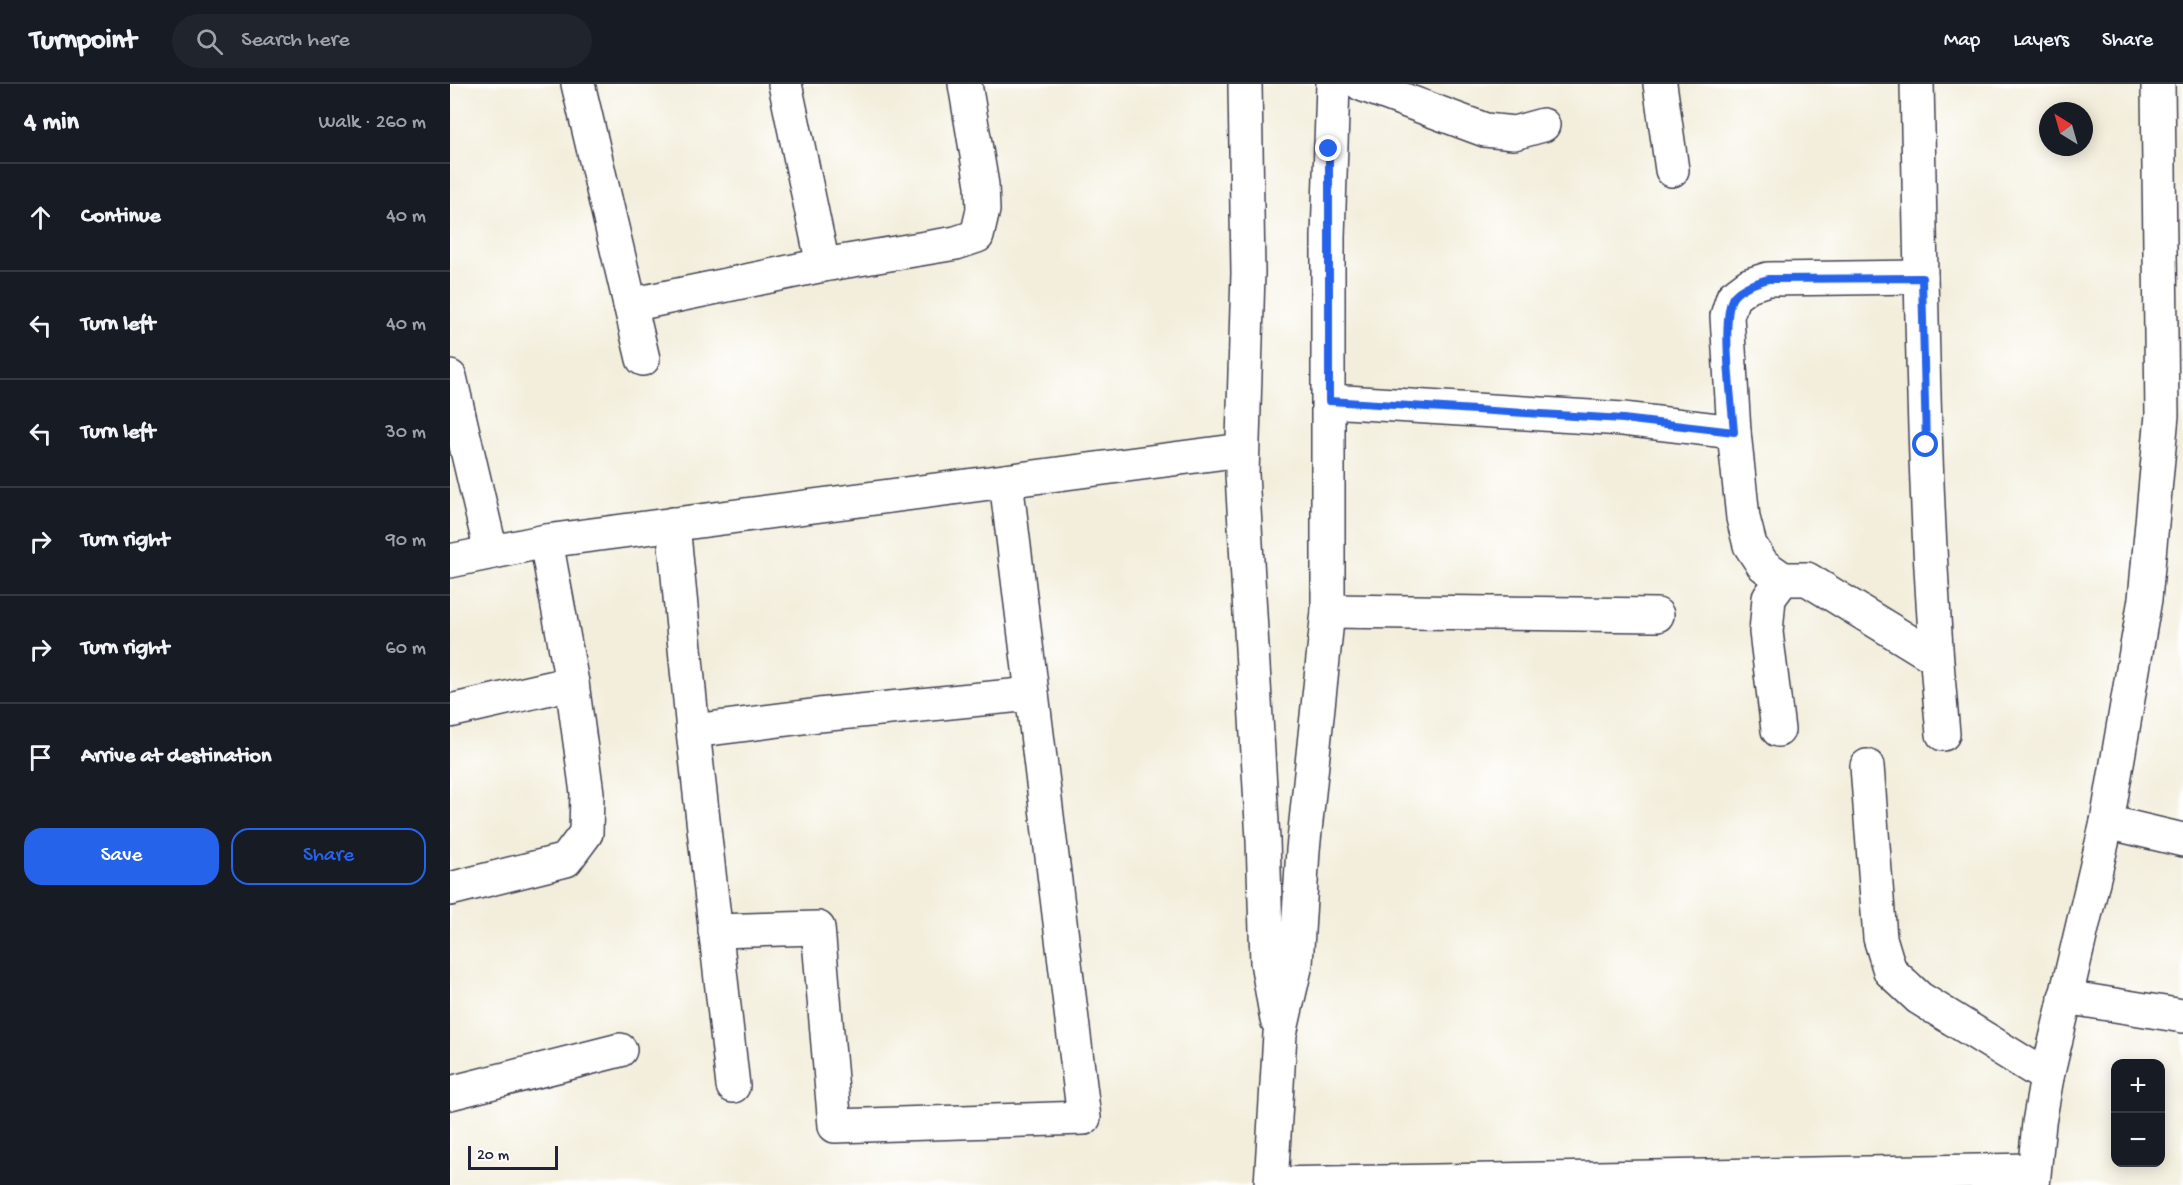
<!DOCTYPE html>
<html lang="en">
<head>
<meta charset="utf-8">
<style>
  :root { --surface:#171b24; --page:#20242c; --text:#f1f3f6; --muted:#9ea1a6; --line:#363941; --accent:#2563eb }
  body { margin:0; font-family:"Gochi Hand",sans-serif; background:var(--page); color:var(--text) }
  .controls { position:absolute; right:18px; bottom:18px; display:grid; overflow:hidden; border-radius:12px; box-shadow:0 3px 15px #0003 }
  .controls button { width:54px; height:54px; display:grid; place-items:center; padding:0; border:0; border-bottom:2px solid var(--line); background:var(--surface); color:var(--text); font:30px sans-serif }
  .compass { position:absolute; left:1589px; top:18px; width:54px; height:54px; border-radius:50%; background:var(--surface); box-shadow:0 3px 15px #0003; rotate:323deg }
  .scale { position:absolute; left:18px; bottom:15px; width:90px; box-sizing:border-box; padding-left:6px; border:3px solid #22223b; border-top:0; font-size:16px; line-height:21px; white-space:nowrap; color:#22223b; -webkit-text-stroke:4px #fff; paint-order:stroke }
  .stop { position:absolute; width:18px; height:18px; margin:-14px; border:4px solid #2563eb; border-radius:50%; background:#fff }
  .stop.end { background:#2563eb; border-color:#fff; box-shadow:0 2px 6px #0008 }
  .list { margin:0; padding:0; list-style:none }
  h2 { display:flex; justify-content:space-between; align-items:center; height:78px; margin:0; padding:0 24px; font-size:26px }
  h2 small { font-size:20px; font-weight:400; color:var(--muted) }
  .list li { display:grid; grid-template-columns:39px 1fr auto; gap:18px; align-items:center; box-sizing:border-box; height:108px; padding:0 24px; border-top:2px solid var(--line) }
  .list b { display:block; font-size:22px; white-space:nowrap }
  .list em { font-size:20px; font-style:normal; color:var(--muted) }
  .actions { display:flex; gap:12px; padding:18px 24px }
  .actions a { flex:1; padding:14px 0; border:2px solid var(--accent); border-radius:18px; text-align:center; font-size:21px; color:var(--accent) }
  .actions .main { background:var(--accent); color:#fff }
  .icon { flex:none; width:33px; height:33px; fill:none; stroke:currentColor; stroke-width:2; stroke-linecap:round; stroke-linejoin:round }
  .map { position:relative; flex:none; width:1733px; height:1101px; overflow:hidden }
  header { display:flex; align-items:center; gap:36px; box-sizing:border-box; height:84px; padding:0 30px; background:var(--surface); border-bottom:2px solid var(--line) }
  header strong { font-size:28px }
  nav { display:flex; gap:33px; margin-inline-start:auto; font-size:21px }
  .search { width:420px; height:54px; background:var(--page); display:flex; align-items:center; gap:15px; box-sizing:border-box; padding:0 21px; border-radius:33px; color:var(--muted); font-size:22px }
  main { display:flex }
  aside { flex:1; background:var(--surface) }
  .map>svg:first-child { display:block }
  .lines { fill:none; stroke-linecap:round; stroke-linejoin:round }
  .minor-casing { stroke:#414153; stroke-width:36 }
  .minor { stroke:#fff; stroke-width:33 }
  .route { stroke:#2563eb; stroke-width:8 }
</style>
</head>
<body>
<header>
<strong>Turnpoint</strong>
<div class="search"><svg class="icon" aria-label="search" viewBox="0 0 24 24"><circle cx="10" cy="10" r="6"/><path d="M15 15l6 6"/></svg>Search here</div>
<nav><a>Map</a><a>Layers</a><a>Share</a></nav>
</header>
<main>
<aside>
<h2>4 min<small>Walk · 260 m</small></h2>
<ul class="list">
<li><svg class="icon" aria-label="ahead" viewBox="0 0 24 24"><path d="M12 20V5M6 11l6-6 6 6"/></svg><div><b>Continue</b></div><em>40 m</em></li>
<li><svg class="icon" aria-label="left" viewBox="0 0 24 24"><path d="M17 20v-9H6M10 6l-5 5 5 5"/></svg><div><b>Turn left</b></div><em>40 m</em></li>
<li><svg class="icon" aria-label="left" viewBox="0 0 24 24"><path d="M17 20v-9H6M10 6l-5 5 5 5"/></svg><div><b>Turn left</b></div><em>30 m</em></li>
<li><svg class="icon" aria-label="right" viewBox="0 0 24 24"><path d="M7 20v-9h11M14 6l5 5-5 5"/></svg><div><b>Turn right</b></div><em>90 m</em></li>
<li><svg class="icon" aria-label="right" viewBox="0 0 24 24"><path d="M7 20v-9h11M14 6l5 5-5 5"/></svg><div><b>Turn right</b></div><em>60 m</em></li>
<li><svg class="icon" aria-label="arrive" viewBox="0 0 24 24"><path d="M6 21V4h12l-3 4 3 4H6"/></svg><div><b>Arrive at destination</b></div></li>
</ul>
<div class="actions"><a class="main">Save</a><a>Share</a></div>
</aside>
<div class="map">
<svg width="1733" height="1101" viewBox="0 0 1733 1101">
  <rect width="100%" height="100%" fill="#fff"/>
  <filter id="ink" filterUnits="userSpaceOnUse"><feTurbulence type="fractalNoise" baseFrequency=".0167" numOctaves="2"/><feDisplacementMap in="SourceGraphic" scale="12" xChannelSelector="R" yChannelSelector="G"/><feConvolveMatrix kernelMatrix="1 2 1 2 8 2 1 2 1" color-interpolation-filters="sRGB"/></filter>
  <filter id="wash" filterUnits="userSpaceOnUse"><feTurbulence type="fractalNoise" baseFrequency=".008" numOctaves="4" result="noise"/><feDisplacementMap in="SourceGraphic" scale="24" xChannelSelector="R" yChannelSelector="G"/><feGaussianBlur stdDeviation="1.35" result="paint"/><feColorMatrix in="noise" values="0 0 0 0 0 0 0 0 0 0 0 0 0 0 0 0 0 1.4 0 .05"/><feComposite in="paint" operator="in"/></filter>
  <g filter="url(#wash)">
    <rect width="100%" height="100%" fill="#f3eedb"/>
  </g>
  <g filter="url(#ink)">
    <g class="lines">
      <defs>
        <g id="minor">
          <path d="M128 0 193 275"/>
          <path d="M335 0 373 181"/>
          <path d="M795 0 798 189 792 390 813 756 817 878 827 936"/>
          <path d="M911 0 1035 46 1064 49 1093 41"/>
          <path d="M1210 0 1222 86"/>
          <path d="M1467 0C1472 217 1473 434 1493 650"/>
          <path d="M180 221 373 181 506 159 527 152 533 126 532 101 515 0"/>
          <path d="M0 293 41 468"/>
          <path d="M879 317 1173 335 1284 348"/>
          <path d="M223 440 243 647 283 1002"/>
          <path d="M0 477 96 457 792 366"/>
          <path d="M1333 495 1313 481 1300 461 1293 434 1284 348 1277 232 1283 213 1299 201 1318 195 1471 193"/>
          <path d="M878 527 1207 531"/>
          <path d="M0 627 122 599"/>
          <path d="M1328 646 1316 548 1319 514 1333 495H1357L1486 574"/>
          <path d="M243 647 369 631 582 610"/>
          <path d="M1417 682 1430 854 1440 887 1469 914 1597 993"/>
          <path d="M1657 738 1733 756"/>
          <path d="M0 805 116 776 136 749 137 709 122 599 96 457"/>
          <path d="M265 847 368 844 385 1042 634 1034 556 397"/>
          <path d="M1615 913 1733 932"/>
          <path d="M0 1009 170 966"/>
          <path d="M822 1100 1583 1086"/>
          <path d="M821 1101 830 950 846 880 853 766 878 527V153L883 0"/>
          <path d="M1583 1101 1589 1039 1597 993 1657 738 1695 515 1712 331 1708 0"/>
        </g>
      </defs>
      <use href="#minor" class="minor-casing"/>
      <use href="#minor" class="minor"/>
    </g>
  </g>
  <g class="lines" filter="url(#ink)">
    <path class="route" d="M879 65V317L1173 335 1284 348C1282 322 1270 228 1284 212 1293 202 1306 199 1318 195L1472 194 1476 361"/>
  </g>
</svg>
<div class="controls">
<button>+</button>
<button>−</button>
</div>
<svg class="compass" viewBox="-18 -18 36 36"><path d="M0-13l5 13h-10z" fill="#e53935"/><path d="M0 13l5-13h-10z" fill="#9ea1a6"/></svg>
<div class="scale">20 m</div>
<div class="stop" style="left:1476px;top:361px"></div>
<div class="stop end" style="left:879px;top:65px"></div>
</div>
</main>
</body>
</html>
